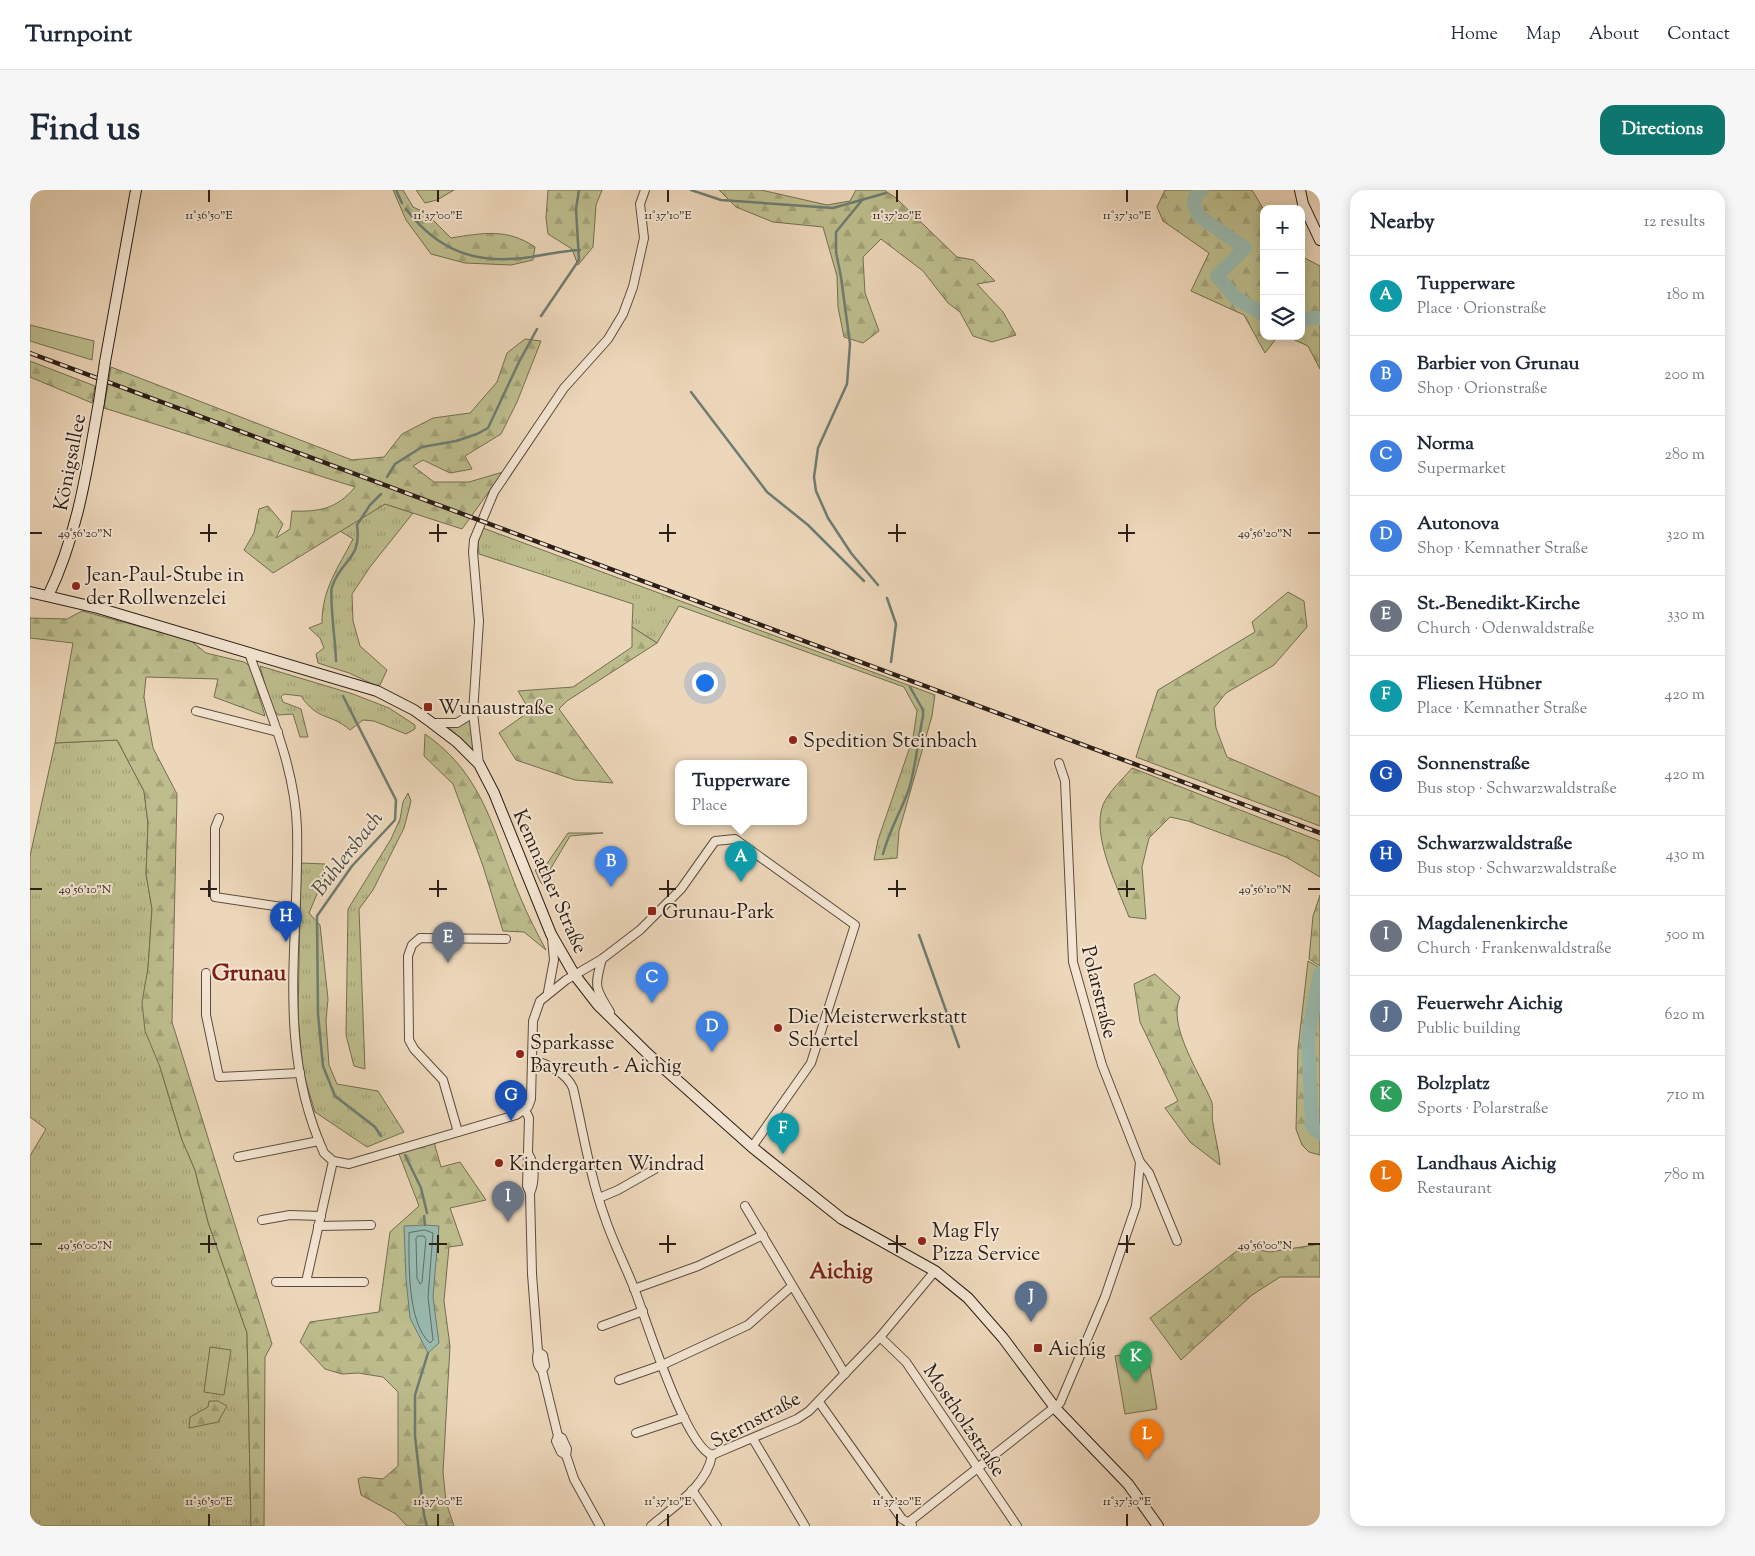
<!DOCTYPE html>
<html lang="en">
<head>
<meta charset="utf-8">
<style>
  :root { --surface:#fff; --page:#f6f6f7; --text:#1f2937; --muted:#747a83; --line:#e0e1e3; --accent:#0f766e }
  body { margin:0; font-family:"Sorts Mill Goudy",serif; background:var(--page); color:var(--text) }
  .controls { position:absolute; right:15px; top:15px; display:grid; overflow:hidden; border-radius:10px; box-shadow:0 2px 12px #0003 }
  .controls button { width:45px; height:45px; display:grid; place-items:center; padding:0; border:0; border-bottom:1px solid var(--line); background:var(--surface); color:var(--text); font:25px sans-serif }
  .you { position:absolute; left:674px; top:492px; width:18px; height:18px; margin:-12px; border:4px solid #fff; border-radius:50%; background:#1a73e8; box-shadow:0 0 0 8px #1a73e833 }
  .badge { display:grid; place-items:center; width:32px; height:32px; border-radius:50%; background:var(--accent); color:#fff; font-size:16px; font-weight:700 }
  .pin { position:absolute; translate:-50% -41px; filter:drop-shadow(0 1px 2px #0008) }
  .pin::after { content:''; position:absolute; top:26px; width:18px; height:15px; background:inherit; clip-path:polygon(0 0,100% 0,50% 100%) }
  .popup { position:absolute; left:645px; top:570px; width:132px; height:65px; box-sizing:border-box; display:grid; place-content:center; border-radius:10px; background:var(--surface); filter:drop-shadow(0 1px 4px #0005); font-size:16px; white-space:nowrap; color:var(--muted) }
  .popup b { font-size:19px; color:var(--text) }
  .popup::after { content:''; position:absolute; left:50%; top:100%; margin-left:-10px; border:10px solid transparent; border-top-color:var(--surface) }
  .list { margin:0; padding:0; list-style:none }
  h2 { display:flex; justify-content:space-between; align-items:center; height:65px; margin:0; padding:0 20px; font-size:21px }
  h2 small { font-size:16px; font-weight:400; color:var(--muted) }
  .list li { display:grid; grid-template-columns:32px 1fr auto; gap:15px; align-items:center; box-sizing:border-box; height:80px; padding:0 20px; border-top:1px solid var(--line) }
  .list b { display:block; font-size:19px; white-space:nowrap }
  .list p { margin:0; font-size:16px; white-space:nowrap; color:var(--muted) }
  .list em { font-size:16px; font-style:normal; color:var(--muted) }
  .icon { flex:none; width:28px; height:28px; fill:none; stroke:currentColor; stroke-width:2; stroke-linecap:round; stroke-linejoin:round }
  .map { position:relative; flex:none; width:1290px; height:1336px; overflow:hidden; border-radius:15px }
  header { display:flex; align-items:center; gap:30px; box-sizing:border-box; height:70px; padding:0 25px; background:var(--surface); border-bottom:1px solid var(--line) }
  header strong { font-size:24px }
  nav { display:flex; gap:28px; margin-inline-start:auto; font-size:18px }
  .intro { display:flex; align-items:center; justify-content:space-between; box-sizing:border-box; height:120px; padding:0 30px }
  h1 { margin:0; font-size:35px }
  .button { padding:12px 22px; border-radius:15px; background:var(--accent); color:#fff; font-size:18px; font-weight:700 }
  main { display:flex; gap:30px; padding:0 30px }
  aside { flex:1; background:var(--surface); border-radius:15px; box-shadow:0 2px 12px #0003 }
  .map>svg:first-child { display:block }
  .grass { fill:url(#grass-tufts); stroke:#746e52 }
  .forest { fill:url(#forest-firs); stroke:#746e52 }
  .garden { fill:#bdbd8d; stroke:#746e52 }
  .water { fill:#99bab0; stroke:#6d7c72 }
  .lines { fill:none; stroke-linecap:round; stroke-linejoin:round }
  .shore { stroke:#626c63; stroke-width:1 }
  .stream { stroke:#6d7c72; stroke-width:2.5 }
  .river { stroke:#99bab0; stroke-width:14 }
  .street-casing { stroke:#5c4c3f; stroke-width:10 }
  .secondary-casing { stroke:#2b1e16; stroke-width:12 }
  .street { stroke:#f3e5d2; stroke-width:8 }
  .secondary { stroke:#f3e5d2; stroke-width:10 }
  .rail-casing { stroke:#2b1e16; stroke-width:4.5 }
  .rail { stroke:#f3e5d2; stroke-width:2.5; stroke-dasharray:8; stroke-linecap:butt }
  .secondary-bridge-casing { stroke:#2b1e16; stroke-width:12; stroke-linecap:butt }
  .secondary-bridge { stroke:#f3e5d2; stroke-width:10 }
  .ticks { fill:none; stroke:#2b1e16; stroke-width:2 }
  .poi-dot { fill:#8f2418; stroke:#f3e5d2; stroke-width:2 }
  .labels { text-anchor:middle; stroke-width:4; stroke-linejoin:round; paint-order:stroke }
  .street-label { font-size:20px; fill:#2b1e16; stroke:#f3e5d2 }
  .poi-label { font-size:20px; fill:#2b1e16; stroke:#f3e5d2; text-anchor:start }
  .water-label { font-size:21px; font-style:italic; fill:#4c4d44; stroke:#f3e5d2 }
  .quarter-label { font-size:22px; font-weight:bold; fill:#7a1f14; stroke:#f3e5d2 }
  .ticks-label { font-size:12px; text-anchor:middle; fill:#2b1e16; stroke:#f3e5d2; stroke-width:4; stroke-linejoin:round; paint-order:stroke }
</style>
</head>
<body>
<header>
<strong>Turnpoint</strong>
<nav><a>Home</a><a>Map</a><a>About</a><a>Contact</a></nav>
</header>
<div class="intro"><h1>Find us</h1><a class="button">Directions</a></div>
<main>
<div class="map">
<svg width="1290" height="1336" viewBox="0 0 1290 1336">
  <defs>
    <pattern id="grass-tufts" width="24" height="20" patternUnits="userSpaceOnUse" patternTransform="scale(1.25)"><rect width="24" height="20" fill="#bdbd8d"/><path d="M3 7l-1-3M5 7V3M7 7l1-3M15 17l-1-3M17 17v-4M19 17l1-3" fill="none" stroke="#a3a279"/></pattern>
    <pattern id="forest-firs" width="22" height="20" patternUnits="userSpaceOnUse" patternTransform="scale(1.25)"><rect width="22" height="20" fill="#bdbd8d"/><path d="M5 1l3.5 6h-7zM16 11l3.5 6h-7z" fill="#a3a279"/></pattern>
  </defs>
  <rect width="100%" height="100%" fill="#edd7ba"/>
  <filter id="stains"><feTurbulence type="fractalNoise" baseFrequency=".004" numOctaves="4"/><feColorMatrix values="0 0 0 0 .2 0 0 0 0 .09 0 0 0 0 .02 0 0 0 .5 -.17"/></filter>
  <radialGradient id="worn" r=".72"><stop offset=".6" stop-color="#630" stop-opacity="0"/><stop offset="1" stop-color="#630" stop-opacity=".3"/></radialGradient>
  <g class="grass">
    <path d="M355 314 383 323 340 377 322 404 323 431 330 456 357 480 349 497 319 483 288 473 286 464 294 458 290 448 279 438 292 433C292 399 308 378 323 349L310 341Z"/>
    <path d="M453 338 905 505 902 526 869 641 867 668 844 670 848 650 883 548 887 521 874 497 649 416 627 453 602 437 603 414 449 364 448 352Z"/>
    <path d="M230 476 323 504 359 518 385 535V539L376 544 344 531 333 530 320 540C299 522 289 532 271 506L254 504 251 507 253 512 271 519 278 547H270L263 524 248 525 241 516Z"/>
    <path d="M441 527 444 556 443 560 415 534Z"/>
    <path d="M87 550 114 601 118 634 116 684 122 719 118 778 130 877 152 950 165 980 178 1032 217 1143 221 1336H0V966L16 939 0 927V666L25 553Z"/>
    <path d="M378 603 381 611 374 638 343 700 329 719 335 879 324 876 316 845 318 719 361 649 370 629 373 612Z"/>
    <path d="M538 643H573L540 646 518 683 515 697 511 693 505 680 514 678Z"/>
    <path d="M271 673 295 674 287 704 279 723 290 735 298 809 296 831 299 875 307 894 348 901 374 942 337 957 285 922 273 882 268 826Z"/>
  </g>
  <g class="forest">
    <path d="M363 0H373L383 17 396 23 421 48C453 43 477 38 505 57L503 70 481 75 435 73 401 64 376 30Z"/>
    <path d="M518 0H572L566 15 563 57 548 75 542 59 518 44 516 28Z"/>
    <path d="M689 0H731L797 15 820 11 826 0H854L866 8 927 67 944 70 965 91 947 94 973 122 986 145 962 152 943 146 930 122 918 113 893 81 851 49 833 67 835 103 849 141 833 153 814 147 808 117 807 86 793 37 743 32 706 17Z"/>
    <path d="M1135 0H1222L1234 20V146H1248L1235 163 1214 125 1161 101 1179 63 1133 31 1127 17Z"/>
    <path d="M1271 66 1290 76V179L1278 156 1256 146H1271Z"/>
    <path d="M495 149 511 151 487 212 471 244 435 266 442 279 420 283 393 270 383 276 404 292H439L473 282 432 339 355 314 243 383 214 360 224 343 229 319 238 316 253 334 246 348 260 339 262 321C289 322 307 319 325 297L74 218 81 177 322 270 354 267 372 244 403 228 440 223 467 192 477 163Z"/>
    <path d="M0 171 65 196 62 213 0 187Z"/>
    <path d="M1258 402 1274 411 1277 437 1244 475 1196 503 1184 518 1186 538 1197 567 1290 607V636L1106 567 1128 500 1225 442 1222 432Z"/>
    <path d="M52 421 160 450 176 463 214 472 220 476 235 526 184 507 188 489 116 487 114 507 123 558 147 604 142 832 242 1154 235 1167 234 1336H221L217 1143 178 1032 165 980 152 950 130 877 115 841 112 812 118 778 122 719 116 684 118 634 114 601 87 550 25 553 43 453 0 448V428L37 429Z"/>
    <path d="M602 437 627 453 537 511 529 519 583 593 545 590 486 570 469 543 500 521 488 501 543 497 602 457Z"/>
    <path d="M395 544C456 586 464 646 491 709 498 726 507 743 516 760L494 742 473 741 453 676 423 594 394 566Z"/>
    <path d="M1102 578 1290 651V687L1256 667 1158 631 1140 627 1119 648 1112 677 1116 729 1099 727C1088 698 1061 646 1073 615 1078 602 1093 589 1102 578Z"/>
    <path d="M1290 705V776L1279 769 1283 726Z"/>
    <path d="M1278 771 1290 778V965L1279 962 1272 955 1266 939 1268 859Z"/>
    <path d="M1125 784 1150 807C1137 835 1170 884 1181 910 1184 917 1181 926 1183 933 1185 948 1189 960 1190 975L1160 952 1135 918 1148 911 1110 832 1104 794Z"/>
    <path d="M404 952 411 977 430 972 456 1010 420 1018 433 1055 419 1057 414 1111 420 1156 413 1282 416 1312 424 1336H377L366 1324 331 1305 328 1289 333 1287 353 1289 368 1276V1202L353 1187 328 1183 312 1184 295 1179 270 1152 280 1132 349 1122 360 1042 389 1016 369 964Z"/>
    <path d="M1290 1054V1087H1250L1222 1105 1151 1170 1120 1128 1212 1057 1240 1062Z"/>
    <path d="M179 1211H188L197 1216 188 1232 159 1238 160 1227 178 1217Z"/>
  </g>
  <g class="garden">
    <path d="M386 0H424L407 10 395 13Z"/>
    <path d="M0 135 64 151 62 170 0 151Z"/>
    <path d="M180 1157 201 1160 194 1205 174 1202Z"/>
    <path d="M1117 1160 1127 1219 1095 1224 1085 1166Z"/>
  </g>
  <path class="water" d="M395 1035 409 1036 403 1107 409 1153 398 1163 380 1128 376 1089 374 1036Z"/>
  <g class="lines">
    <g class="shore">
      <path d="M395 1040 403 1043 398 1107 403 1150 400 1153C377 1133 379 1072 379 1043Z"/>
      <path d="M388 1046H394L396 1049 392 1092 390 1094 387 1088 386 1049Z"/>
    </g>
    <g class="stream">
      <path d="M366 0 372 13"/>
      <path d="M661 0 691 10 803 18 856 3"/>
      <path d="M833 9 806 42V62L811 87 820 154 817 194 788 258 784 287 786 301 798 328 821 363 848 395"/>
      <path d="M376 19C409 62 447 75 501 67 517 64 533 61 550 60"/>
      <path d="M511 126 549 70 546 19 549 0"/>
      <path d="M661 202 737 302 778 335 834 391"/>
      <path d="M357 287 365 274 392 257 426 251 447 244 458 238 489 172 507 139"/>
      <path d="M857 408 866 434 861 472"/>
      <path d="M306 471C306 457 299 406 302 397 311 369 332 370 327 335L340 315 351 304"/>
      <path d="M313 506 366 610 365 630 322 676 287 726 288 824 293 876 305 906 345 937 351 946"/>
      <path d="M853 664C859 641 871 621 879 599 886 575 888 550 893 526V520L880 497"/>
      <path d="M889 745 929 857"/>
      <path d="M375 965 391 998 397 1023"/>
      <path d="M394 1026 395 1035"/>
      <path d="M397 1336 394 1325 385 1246V1205L398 1163"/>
    </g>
    <g class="river">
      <path d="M1172 0 1168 2 1164 14 1169 26 1215 58 1187 86 1206 108 1234 125"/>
      <path d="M1271 129 1290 128"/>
      <path d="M1290 783 1278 847 1282 936 1290 943"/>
    </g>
    <defs>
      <g id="street">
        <path d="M219 463C239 520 265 577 267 638 270 750 245 855 294 963L303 971 319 974 486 925 498 917 501 909 503 831 510 811 536 790 572 769 610 740 651 699 685 651 705 649 825 735 781 873 722 957"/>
        <path d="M166 521 248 542"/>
        <path d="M402 533H427L443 523"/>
        <path d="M449 574 443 523 449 431 443 362 444 350 464 302 534 198 578 149 593 124 603 97 614 48 610 14 615 0"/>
        <path d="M189 628 185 638V707L265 719"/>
        <path d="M572 769C564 797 565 798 580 822"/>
        <path d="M176 783V825L189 887 270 883"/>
        <path d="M518 802 524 770 522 748"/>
        <path d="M503 871C518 873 537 884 543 898 553 941 560 987 575 1028 583 1052 595 1075 604 1098 616 1129 655 1256 682 1265"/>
        <path d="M495 920 499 928 497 996 500 1003 502 1084 508 1162C506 1168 507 1176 512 1180L528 1246 526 1251 531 1262 536 1265 544 1289 570 1336"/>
        <path d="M428 942 413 890 384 859 379 850 378 766 382 755 390 748 476 749"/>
        <path d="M499 965C505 975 505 992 500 1003"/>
        <path d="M208 967 289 951"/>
        <path d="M1110 972 1119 983 1147 1051"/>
        <path d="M569 1008 588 1000 625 979"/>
        <path d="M715 1016 815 1184"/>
        <path d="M232 1030 260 1025 291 1026"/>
        <path d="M288 1036 341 1035"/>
        <path d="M246 1092H334"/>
        <path d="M276 1092 303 971"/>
        <path d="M604 1099 668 1076 733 1045"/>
        <path d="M572 1136 613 1121"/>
        <path d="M850 1147 876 1172 987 1336"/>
        <path d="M508 1162 513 1165 515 1176 512 1180"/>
        <path d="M589 1190 632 1175 718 1135 762 1096"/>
        <path d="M789 1212 872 1329 882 1335"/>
        <path d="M606 1243 654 1227"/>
        <path d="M528 1246 532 1248 537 1259 536 1265"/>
        <path d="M723 1249 775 1336"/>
        <path d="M682 1265 767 1229 779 1221 850 1147 905 1081"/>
        <path d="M662 1300 687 1336"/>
        <path d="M621 1336C643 1317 677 1296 682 1265"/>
        <path d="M879 1336V1332L1030 1213 1075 1107 1106 1016 1110 972 1072 875 1043 772 1035 591 1029 573"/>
      </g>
      <g id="secondary">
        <path d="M1270 0 1273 14 1290 50"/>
        <path d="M75 172 106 0"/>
        <path d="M0 402 68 418 347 501 384 520 402 533 427 552 449 574 464 603 521 744 544 784 568 815 619 865 722 957 753 982 812 1029 905 1081 938 1108 973 1148 1026 1219 1098 1294 1128 1336"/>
        <path d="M18 406C48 344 57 279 69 212"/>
      </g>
    </defs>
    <use href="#street" class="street-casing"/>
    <use href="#secondary" class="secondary-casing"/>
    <use href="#street" class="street"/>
    <use href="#secondary" class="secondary"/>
    <defs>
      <path id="rail" d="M0 163 1290 643"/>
    </defs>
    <use href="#rail" class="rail-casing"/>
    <use href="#rail" class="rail"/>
    <defs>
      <path id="secondary-bridge" d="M69 212 75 172"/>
    </defs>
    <use href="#secondary-bridge" class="secondary-bridge-casing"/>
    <use href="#secondary-bridge" class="secondary-bridge"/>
  </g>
  <path class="ticks" d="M179 0V12M408 0V12M638 0V12M867 0V12M1097 0V12M179 334V352M408 334V352M638 334V352M867 334V352M1097 334V352M0 343H12M170 343H187M399 343H417M629 343H646M858 343H876M1088 343H1105M1278 343H1290M179 690V707M408 690V707M638 690V707M867 690V707M1097 690V707M0 699H12M170 699H187M399 699H417M629 699H646M858 699H876M1088 699H1105M1278 699H1290M179 1045V1063M408 1045V1063M638 1045V1063M867 1045V1063M1097 1045V1063M0 1054H12M170 1054H187M399 1054H417M629 1054H646M858 1054H876M1088 1054H1105M1278 1054H1290M179 1324V1336M408 1324V1336M638 1324V1336M867 1324V1336M1097 1324V1336"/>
  <g class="poi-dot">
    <circle cx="46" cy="396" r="5"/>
    <rect x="393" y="512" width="10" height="10" rx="2.5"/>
    <circle cx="763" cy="550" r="5"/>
    <rect x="617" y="716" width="10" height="10" rx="2.5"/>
    <circle cx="748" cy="838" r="5"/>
    <circle cx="490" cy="864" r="5"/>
    <circle cx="469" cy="973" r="5"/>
    <circle cx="892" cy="1051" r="5"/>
    <rect x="1003" y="1153" width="10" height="10" rx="2.5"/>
  </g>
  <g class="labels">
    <g class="street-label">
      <text transform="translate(39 272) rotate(-79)" y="7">Königsallee</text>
      <text transform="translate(521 691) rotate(66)" y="7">Kemnather Straße</text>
      <text transform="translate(1070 802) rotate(76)" y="7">Polarstraße</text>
      <text transform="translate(725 1229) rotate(-28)" y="7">Sternstraße</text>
      <text transform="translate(935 1230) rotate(56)" y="7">Mostholzstraße</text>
    </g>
    <g class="poi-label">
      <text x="56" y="391">Jean-Paul-Stube in<tspan x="56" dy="23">der Rollwenzelei</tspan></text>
      <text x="408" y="524">Wunaustraße</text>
      <text x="773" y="557">Spedition Steinbach</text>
      <text x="632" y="728">Grunau-Park</text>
      <text x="758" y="833">Die Meisterwerkstatt<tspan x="758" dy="23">Schertel</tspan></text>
      <text x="500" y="859">Sparkasse<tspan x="500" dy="23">Bayreuth - Aichig</tspan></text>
      <text x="479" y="980">Kindergarten Windrad</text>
      <text x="902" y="1047">Mag Fly<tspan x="902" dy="23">Pizza Service</tspan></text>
      <text x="1018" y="1165">Aichig</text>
    </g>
    <g class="water-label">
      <text transform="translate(317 663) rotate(-52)" y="7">Bühlersbach</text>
    </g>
    <g class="quarter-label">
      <text x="219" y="790">Grunau</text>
      <text x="811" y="1088">Aichig</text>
    </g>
  </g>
  <g class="ticks-label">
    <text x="179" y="29">11°36'50"E</text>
    <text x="408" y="29">11°37'00"E</text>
    <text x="638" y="29">11°37'10"E</text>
    <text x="867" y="29">11°37'20"E</text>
    <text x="1097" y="29">11°37'30"E</text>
    <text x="55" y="347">49°56'20"N</text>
    <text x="1235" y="347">49°56'20"N</text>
    <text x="55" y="703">49°56'10"N</text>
    <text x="1235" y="703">49°56'10"N</text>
    <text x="55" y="1059">49°56'00"N</text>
    <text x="1235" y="1059">49°56'00"N</text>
    <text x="179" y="1315">11°36'50"E</text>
    <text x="408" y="1315">11°37'00"E</text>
    <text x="638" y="1315">11°37'10"E</text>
    <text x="867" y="1315">11°37'20"E</text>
    <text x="1097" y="1315">11°37'30"E</text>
  </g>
  <rect width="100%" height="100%" filter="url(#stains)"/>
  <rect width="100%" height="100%" fill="url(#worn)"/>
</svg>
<div class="controls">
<button>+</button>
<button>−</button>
<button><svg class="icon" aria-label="layers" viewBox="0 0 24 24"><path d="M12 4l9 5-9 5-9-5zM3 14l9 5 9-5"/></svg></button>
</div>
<div class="you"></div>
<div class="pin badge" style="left:711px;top:692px;background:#0f9aa8">A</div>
<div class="popup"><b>Tupperware</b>Place</div>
<div class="pin badge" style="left:581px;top:697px;background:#3f7fe0">B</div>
<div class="pin badge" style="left:622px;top:813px;background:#3f7fe0">C</div>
<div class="pin badge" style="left:682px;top:862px;background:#3f7fe0">D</div>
<div class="pin badge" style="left:418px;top:773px;background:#6b7280">E</div>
<div class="pin badge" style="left:753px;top:964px;background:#0f9aa8">F</div>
<div class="pin badge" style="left:481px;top:931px;background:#1a4fb4">G</div>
<div class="pin badge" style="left:256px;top:752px;background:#1a4fb4">H</div>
<div class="pin badge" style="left:478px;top:1032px;background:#6b7280">I</div>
<div class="pin badge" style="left:1001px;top:1132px;background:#5c6f8a">J</div>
<div class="pin badge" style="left:1106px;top:1192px;background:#2e9e5b">K</div>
<div class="pin badge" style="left:1117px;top:1270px;background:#e8710a">L</div>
</div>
<aside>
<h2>Nearby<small>12 results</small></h2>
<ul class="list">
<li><span class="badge" style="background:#0f9aa8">A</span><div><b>Tupperware</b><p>Place · Orionstraße</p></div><em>180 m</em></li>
<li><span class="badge" style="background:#3f7fe0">B</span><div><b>Barbier von Grunau</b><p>Shop · Orionstraße</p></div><em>200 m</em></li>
<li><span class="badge" style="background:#3f7fe0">C</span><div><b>Norma</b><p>Supermarket</p></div><em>280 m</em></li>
<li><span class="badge" style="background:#3f7fe0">D</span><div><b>Autonova</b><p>Shop · Kemnather Straße</p></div><em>320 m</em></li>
<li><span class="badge" style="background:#6b7280">E</span><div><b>St.-Benedikt-Kirche</b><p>Church · Odenwaldstraße</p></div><em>330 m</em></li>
<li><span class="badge" style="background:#0f9aa8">F</span><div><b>Fliesen Hübner</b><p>Place · Kemnather Straße</p></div><em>420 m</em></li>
<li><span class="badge" style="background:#1a4fb4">G</span><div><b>Sonnenstraße</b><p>Bus stop · Schwarzwaldstraße</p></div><em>420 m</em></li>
<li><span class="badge" style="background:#1a4fb4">H</span><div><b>Schwarzwaldstraße</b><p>Bus stop · Schwarzwaldstraße</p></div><em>430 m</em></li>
<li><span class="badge" style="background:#6b7280">I</span><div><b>Magdalenenkirche</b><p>Church · Frankenwaldstraße</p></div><em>500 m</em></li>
<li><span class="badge" style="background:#5c6f8a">J</span><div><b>Feuerwehr Aichig</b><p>Public building</p></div><em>620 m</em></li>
<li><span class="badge" style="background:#2e9e5b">K</span><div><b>Bolzplatz</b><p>Sports · Polarstraße</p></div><em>710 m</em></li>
<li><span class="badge" style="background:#e8710a">L</span><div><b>Landhaus Aichig</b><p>Restaurant</p></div><em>780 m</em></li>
</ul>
</aside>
</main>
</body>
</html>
